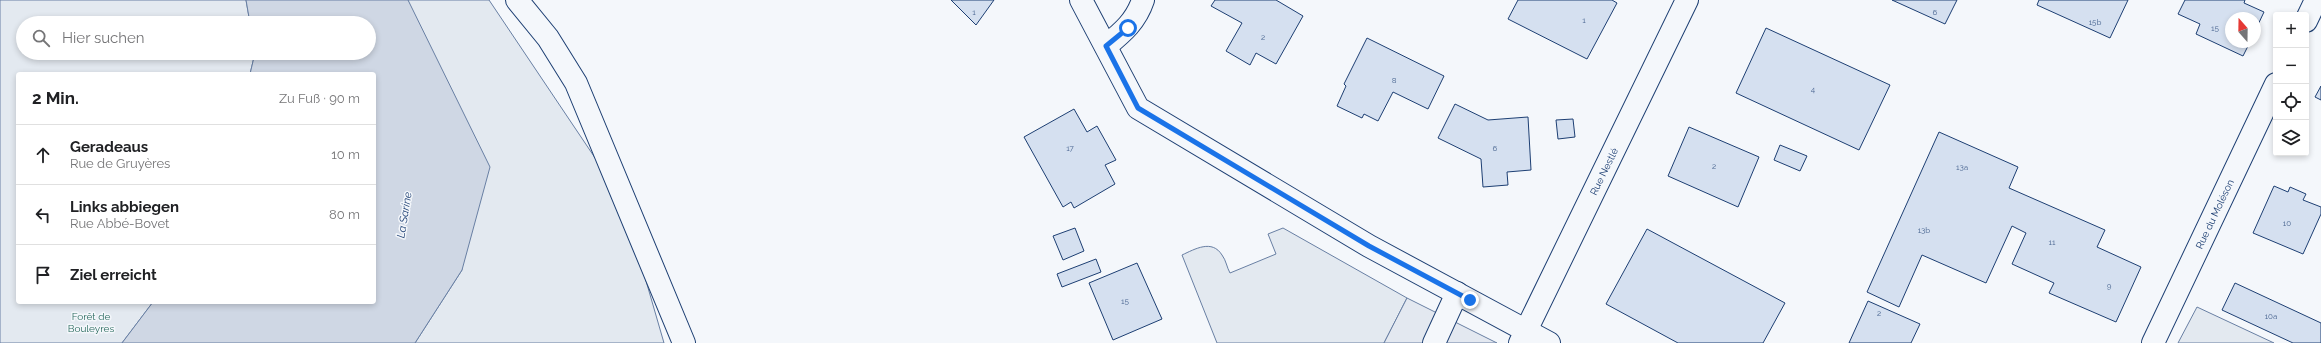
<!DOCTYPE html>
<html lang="de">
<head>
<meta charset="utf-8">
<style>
  :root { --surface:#fff; --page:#f6f6f6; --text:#202124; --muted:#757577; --line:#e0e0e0 }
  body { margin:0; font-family:Raleway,sans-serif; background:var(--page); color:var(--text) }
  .controls { position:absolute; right:12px; top:12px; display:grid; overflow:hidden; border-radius:4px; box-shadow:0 2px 6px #0003 }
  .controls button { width:36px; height:36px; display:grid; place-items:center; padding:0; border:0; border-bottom:1px solid var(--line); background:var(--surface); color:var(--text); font:20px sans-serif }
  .compass { position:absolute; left:2225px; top:12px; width:36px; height:36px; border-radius:50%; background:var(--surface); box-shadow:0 2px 6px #0003; rotate:340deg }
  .stop { position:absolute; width:12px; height:12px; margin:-9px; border:3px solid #1a73e8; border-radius:50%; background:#fff }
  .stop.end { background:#1a73e8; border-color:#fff; box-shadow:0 1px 4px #0008 }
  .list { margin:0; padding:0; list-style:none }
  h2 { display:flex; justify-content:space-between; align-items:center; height:52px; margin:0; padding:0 16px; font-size:17px }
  h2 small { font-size:13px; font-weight:400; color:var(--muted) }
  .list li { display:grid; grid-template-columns:26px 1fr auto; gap:12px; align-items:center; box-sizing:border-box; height:60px; padding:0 16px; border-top:1px solid var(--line) }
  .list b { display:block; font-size:15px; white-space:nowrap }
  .list p { margin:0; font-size:13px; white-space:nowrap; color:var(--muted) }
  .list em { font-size:13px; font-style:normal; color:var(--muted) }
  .icon { flex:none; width:22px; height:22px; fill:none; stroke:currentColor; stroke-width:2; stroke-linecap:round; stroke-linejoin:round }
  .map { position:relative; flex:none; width:2321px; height:343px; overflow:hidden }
  .search { position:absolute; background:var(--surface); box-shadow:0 2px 6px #0003; left:16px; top:16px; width:360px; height:44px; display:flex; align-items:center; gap:10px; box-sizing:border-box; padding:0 14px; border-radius:22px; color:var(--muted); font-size:15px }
  .panel { position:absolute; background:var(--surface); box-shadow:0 2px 6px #0003; left:16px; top:72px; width:360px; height:232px; border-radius:4px }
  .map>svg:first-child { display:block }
  .green { fill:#e3e9f0; stroke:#687fa3 }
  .parking { fill:#e3e8f0; stroke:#687fa3 }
  .water { fill:#cfd7e4; stroke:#687fa3 }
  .building { fill:#d5e0f0; stroke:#1d3f73 }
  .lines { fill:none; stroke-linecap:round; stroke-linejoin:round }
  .minor-casing { stroke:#1d3f73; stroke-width:24 }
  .minor { stroke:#f4f7fb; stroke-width:22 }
  .route { stroke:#1a73e8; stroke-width:5 }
  .labels { text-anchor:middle; stroke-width:3; stroke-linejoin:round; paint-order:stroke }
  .number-label { font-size:8px; fill:#4b6792 }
  .street-label { font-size:10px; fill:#1d3f73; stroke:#f4f7fb }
  .park-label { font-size:10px; fill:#2c6c60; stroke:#f4f7fb }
  .water-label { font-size:11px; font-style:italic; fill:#1d3f73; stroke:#f4f7fb }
</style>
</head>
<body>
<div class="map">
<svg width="2321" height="343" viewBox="0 0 2321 343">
  <rect width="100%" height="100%" fill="#f4f7fb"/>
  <g class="green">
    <path d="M0 0H246L250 23H23V53H255L250 74H18V302H153L122 343H0Z"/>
    <path d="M408 0H489L622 198 664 343H415L462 270Z"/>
    <path d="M1283 228 1407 298 1384 343H1217L1182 255C1195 249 1212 239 1222 255 1226 260 1227 268 1230 273L1276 254 1268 234Z"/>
    <path d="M2197 307 2274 343H2178Z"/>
  </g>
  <path class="parking" d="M1407 298 1497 343H1384Z"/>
  <path class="water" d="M246 0H408L490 167 462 270 415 343H122L153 302H374V74H250L255 53H369V23H250Z"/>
  <g class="building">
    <path d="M951 0H994L976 25Z"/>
    <path d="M1215 0H1276L1303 16 1276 64 1256 53 1250 65 1226 51 1242 23 1211 6Z"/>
    <path d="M1518 0H1612L1617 3 1587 59 1508 19Z"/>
    <path d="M1892 0H1957L1945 24Z"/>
    <path d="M2039 0H2128L2110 38 2037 5Z"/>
    <path d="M2185 0H2245L2244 3 2264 12 2255 31V18H2231V42H2250L2243 56 2196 34 2200 24 2178 14Z"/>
    <path d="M1766 28 1890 85 1859 150 1736 93Z"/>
    <path d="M1367 38 1444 76 1428 109 1393 92 1378 121 1364 114 1362 118 1337 106 1346 86 1344 84Z"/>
    <path d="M2321 86V100L2315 97Z"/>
    <path d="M1455 104 1488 120 1528 117 1531 170 1507 172 1508 185 1483 187 1481 159 1438 138Z"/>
    <path d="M1074 109 1087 132 1097 126 1116 160 1105 165 1115 184 1074 208 1071 202 1063 207 1024 137Z"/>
    <path d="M1573 119 1575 137 1558 139 1556 120Z"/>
    <path d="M1689 127 1759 157 1738 207 1668 176Z"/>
    <path d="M1939 132 2018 167 2009 188 2105 230 2097 247 2141 267 2116 322 2049 293 2054 283 2012 264 2026 233 2012 226 1986 283 1922 255 1899 307 1867 292Z"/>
    <path d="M1780 145 1807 156 1800 171 1774 160Z"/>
    <path d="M2274 186 2288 192 2290 187 2306 194 2303 200 2321 207V214L2303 254 2253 233Z"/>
    <path d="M1075 228 1084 251 1063 260 1053 236Z"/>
    <path d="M1647 229 1785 303 1763 343H1678L1606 304Z"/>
    <path d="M1096 259 1101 272 1062 287 1057 274Z"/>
    <path d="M1137 263 1162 319 1113 340 1089 283Z"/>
    <path d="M2235 283 2321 323V343H2293L2222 310Z"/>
    <path d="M1868 301 1920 324 1911 343H1849Z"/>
  </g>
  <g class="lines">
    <defs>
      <g id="minor">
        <path d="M517 0 548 38 576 83 684 343"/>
        <path d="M1081 0 1138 108 1369 246 1549 343"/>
        <path d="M2306 21 2316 0"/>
        <path d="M1106 46C1123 32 1136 21 1143 0"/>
        <path d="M1434 343 1457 293"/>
        <path id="s1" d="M1520 343 1687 0"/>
        <path id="s2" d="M2153 343 2276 84"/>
      </g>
    </defs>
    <use href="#minor" class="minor-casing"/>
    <use href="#minor" class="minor"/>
  </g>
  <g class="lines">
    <path class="route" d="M1128 28 1106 46 1138 108 1369 246 1470 300"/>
  </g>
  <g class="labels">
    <g class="number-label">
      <text x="974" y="15">1</text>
      <text x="1935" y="15">6</text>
      <text x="1584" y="23">1</text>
      <text x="2095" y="25">15b</text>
      <text x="2215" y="31">15</text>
      <text x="1263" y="40">2</text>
      <text x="1394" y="83">8</text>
      <text x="1813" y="92">4</text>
      <text x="1070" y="151">17</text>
      <text x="1495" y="151">6</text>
      <text x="1714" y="169">2</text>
      <text x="1962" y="170">13a</text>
      <text x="2287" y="226">10</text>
      <text x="1924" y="233">13b</text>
      <text x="2052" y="245">11</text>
      <text x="2109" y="289">9</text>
      <text x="1125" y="304">15</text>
      <text x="1879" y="316">2</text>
      <text x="2271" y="319">10a</text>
    </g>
    <g class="street-label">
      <text dy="4" stroke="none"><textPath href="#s1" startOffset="191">Rue Nestlé</textPath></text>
      <text dy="4" stroke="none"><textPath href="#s2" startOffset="143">Rue du Moléson</textPath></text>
    </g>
    <g class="park-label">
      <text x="91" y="320">Forêt de<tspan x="91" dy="12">Bouleyres</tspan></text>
    </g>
    <g class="water-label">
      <text transform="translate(404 215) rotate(-81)" y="4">La Sarine</text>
    </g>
  </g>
</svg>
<div class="controls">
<button>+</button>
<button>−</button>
<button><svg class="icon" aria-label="locate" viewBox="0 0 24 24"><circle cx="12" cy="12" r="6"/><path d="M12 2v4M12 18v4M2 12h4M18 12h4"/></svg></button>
<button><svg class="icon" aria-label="layers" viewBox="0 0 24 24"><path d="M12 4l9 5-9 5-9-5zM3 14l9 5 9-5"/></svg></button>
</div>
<svg class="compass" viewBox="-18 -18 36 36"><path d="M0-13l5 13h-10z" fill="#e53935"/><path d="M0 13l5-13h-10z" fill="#757577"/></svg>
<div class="stop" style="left:1128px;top:28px"></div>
<div class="stop end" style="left:1470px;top:300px"></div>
<div class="search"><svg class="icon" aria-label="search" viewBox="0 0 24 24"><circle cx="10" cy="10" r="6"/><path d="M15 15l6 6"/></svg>Hier suchen</div>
<section class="panel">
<h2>2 Min.<small>Zu Fuß · 90 m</small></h2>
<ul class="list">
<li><svg class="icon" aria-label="ahead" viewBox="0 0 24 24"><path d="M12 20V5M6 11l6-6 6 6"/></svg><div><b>Geradeaus</b><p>Rue de Gruyères</p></div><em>10 m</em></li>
<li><svg class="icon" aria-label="left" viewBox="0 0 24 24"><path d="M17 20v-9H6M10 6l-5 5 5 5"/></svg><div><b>Links abbiegen</b><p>Rue Abbé-Bovet</p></div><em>80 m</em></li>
<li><svg class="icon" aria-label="arrive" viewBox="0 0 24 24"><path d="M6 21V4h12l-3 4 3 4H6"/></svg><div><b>Ziel erreicht</b></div></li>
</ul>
</section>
</div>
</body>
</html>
